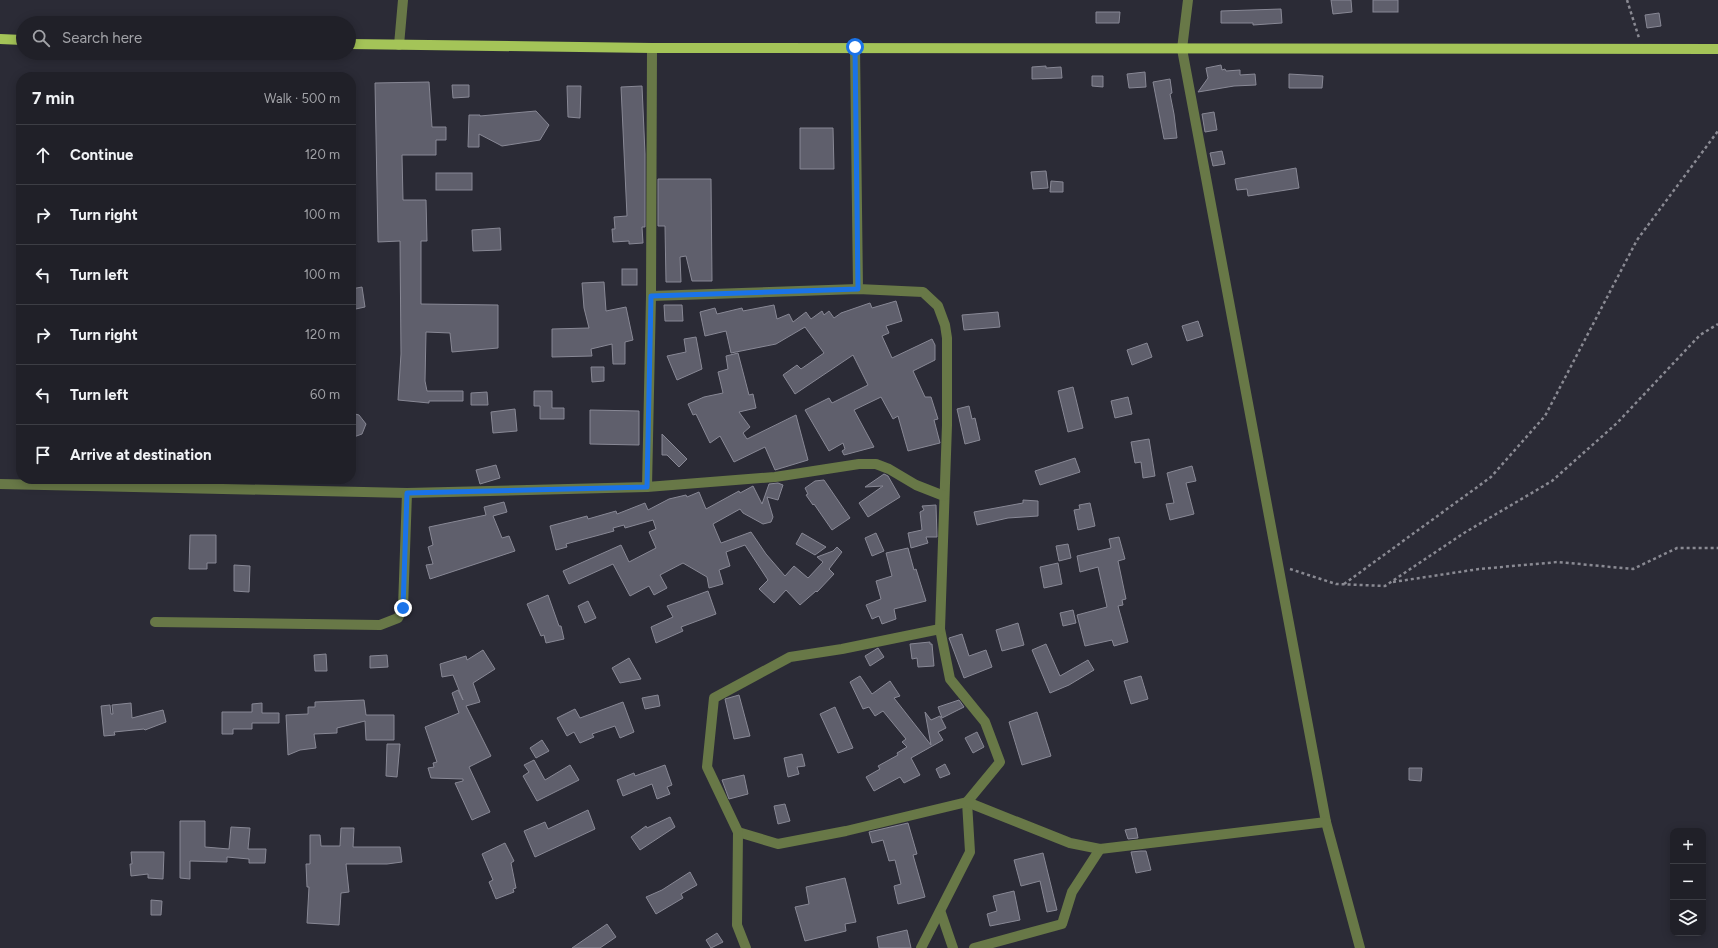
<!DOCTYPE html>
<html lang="en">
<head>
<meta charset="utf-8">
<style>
  :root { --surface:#202028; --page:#282830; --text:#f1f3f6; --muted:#a2a3a8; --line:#3d3e45 }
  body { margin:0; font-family:Figtree,sans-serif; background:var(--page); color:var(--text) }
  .controls { position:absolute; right:12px; bottom:12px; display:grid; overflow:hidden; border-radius:8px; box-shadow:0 2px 10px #0003 }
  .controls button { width:36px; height:36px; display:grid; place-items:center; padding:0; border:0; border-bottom:1px solid var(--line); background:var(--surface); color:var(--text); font:20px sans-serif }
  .stop { position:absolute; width:12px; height:12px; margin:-9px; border:3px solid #1a73e8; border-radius:50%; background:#fff }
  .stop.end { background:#1a73e8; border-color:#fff; box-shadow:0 1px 4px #0008 }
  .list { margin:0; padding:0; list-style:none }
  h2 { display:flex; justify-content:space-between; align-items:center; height:52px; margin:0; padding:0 16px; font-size:17px }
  h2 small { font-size:13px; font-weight:400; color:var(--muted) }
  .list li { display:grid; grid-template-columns:26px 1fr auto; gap:12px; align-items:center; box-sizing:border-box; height:60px; padding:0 16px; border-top:1px solid var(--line) }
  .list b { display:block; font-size:15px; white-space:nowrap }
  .list em { font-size:13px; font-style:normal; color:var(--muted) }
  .icon { flex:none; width:22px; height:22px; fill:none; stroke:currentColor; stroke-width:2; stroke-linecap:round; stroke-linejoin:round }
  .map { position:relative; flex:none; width:1718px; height:948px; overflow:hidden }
  .search { position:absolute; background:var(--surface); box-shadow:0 2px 10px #0003; left:16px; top:16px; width:340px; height:44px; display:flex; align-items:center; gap:10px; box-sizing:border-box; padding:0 14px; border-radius:22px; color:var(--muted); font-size:15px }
  .panel { position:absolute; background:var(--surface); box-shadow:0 2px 10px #0003; left:16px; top:72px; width:340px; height:412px; border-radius:16px }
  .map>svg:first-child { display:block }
  .building { fill:#5f5f6c; stroke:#888895 }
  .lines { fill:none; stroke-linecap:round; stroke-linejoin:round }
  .path { stroke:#8a8a93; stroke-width:2.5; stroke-dasharray:3 3; stroke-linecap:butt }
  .minor { stroke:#687847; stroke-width:10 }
  .major { stroke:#a4c458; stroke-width:10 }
  .route { stroke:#1a73e8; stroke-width:5 }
</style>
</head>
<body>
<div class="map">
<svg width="1718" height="948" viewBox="0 0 1718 948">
  <rect width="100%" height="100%" fill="#2b2b36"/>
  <g class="building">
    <path d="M1331 0H1351L1352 12 1333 14Z"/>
    <rect x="1373" y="0" width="25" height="12"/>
    <path d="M1281 9 1282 23 1253 25V23H1221V11Z"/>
    <path d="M1096 12H1120L1119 23H1096Z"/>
    <path d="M1659 13 1661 26 1647 28 1645 15Z"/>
    <path d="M1221 65 1222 70 1225 69 1226 71 1240 70V75L1255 74 1256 85 1234 86 1198 92 1208 78 1206 68Z"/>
    <path d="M1046 66V68L1061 67 1062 78 1032 79V67Z"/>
    <path d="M1145 72 1146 87 1129 88 1127 74Z"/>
    <path d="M1289 74 1323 76 1322 88H1289Z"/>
    <path d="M1092 76H1103V87L1092 86Z"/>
    <path d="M1170 79 1172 93 1170 94 1174 114 1177 138 1164 139 1153 82Z"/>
    <path d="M429 82 432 127H446V140H436V155H402L403 200H426L427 241H421V304L498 305V348L452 352 450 333 426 332 425 381 427 391H463V401H429V403L398 400 401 354 400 241 378 242 375 83Z"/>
    <path d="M452 85H469V97L453 98Z"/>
    <path d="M567 86H581L580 118 568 117Z"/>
    <path d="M642 86 645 154V227H642L643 243 629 244V241L613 242 612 229H615L614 217 627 216 621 87Z"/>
    <path d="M536 111 549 125 540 140 502 146 479 134V147H468L469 115H480V116Z"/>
    <path d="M1214 112 1217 130 1205 132 1202 114Z"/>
    <path d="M800 128H833L834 169H800Z"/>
    <path d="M1222 151 1225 164 1213 166 1210 153Z"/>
    <path d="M1296 168 1299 188 1248 196 1247 189 1237 190 1235 179Z"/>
    <path d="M1046 171 1048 188 1033 189 1031 172Z"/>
    <rect x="436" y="173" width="36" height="17"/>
    <path d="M658 179H711L712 281H692L686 256 680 257 681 282H666L665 226H658Z"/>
    <path d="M1051 181 1063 182V192H1050Z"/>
    <path d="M500 228 501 250 473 251 472 230Z"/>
    <rect x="622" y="269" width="15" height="16"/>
    <path d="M604 282 606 311 626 307 633 340 625 342V364H613L612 344 591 349 592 356 552 357V329L589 328 584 308 582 283Z"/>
    <path d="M362 287 365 307 351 310V289Z"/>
    <path d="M896 301 902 321 886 326 889 333 882 336 892 358 932 339 935 345V360L913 371 925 397H931L938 419 934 420 940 443 908 451 898 416 893 419 881 397 854 410 874 447 844 455 842 451 845 449 843 443 829 451 805 410 829 398 832 403 868 385 853 355 795 394 783 375 797 365 801 369 824 353 805 327 776 344 731 353 726 331 705 336 700 312 715 308 717 314 742 308 743 311 774 305 777 319 789 314 793 322 806 312 811 319 822 311 824 315 829 311 834 318 841 313 870 303 872 308Z"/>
    <path d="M664 305H682L683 321H665Z"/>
    <path d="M998 312 1000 327 964 330 962 315Z"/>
    <path d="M1198 321 1203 336 1187 341 1182 326Z"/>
    <path d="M696 337 702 369 677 380 667 356 686 352 684 339Z"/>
    <path d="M1147 343 1152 357 1132 365 1127 350Z"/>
    <path d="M738 353 749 395 753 394 756 408 739 412 750 427 743 433 747 439 796 415 808 460 775 470 765 447 734 462 720 436 710 443 696 414 693 415 688 404 704 397 723 393 718 372 728 369 726 356Z"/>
    <path d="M591 367H604V381L592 382Z"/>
    <path d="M1073 387 1083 428 1068 432 1058 391Z"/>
    <path d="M534 391H552V408H564V419H540V406H534Z"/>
    <path d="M487 392 488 405H471V393Z"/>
    <path d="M1128 397 1132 414 1115 418 1111 401Z"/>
    <path d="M969 406 972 419 975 418 980 440 965 444 957 409Z"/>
    <path d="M515 409 517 431 493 433 491 412Z"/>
    <path d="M590 410 639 411V445L590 444Z"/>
    <path d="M351 413 359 415 366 424 362 434 351 438Z"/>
    <path d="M662 434 687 459 679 467 667 455H662Z"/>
    <path d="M1149 439 1155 476 1143 478 1141 462 1135 463 1131 442Z"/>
    <path d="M1075 458 1080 472 1040 485 1035 471Z"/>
    <path d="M496 465 500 478 480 484 476 470Z"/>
    <path d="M1192 466 1196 481 1186 483 1194 514 1170 520 1166 504 1174 503 1167 473Z"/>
    <path d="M884 474 888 476 900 497 868 517 859 503 883 486 865 487Z"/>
    <path d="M824 480 850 518 832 530 814 504 813 505 806 495 808 494 805 488 815 481Z"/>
    <path d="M778 483 783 485 778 500 767 497 773 517 771 522 763 524 743 513 740 509 713 524 721 543 751 532 766 554 785 576 794 566 808 578 823 562 817 557 833 551 837 547 842 552 829 569 834 574 817 592 816 591 800 605 786 590 774 603 759 589 768 580 745 545 726 552 730 566 719 570 723 584 709 588 707 577 683 563 660 575 667 588 654 595 649 586 630 596 613 564 569 584 563 571 621 545 629 562 656 548 649 532 656 529 653 520 625 528 624 525 613 528 614 531 566 544 567 547 556 550 550 526 587 516 588 519 616 511 617 514 645 503 648 510 669 499 686 495 687 497 699 492 706 509 739 491 740 493 753 486 762 504 769 484Z"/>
    <path d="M1023 500 1038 501V516L1008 518 977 525 974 512 1023 503Z"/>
    <path d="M504 502 507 512 493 516 502 538 509 536 515 551 430 579 426 565 433 564 428 547 433 545 429 527 486 515 484 507Z"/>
    <path d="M1090 503 1095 526 1078 530 1074 510 1080 509 1079 505Z"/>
    <path d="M936 505 937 537H926L928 543 911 548 908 533 922 530 920 512 924 510 922 506Z"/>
    <path d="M802 533 826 547 815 555 796 544Z"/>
    <path d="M876 533 884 551 872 556 865 538Z"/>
    <path d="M190 535H216V563H207V569H189Z"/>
    <path d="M1119 537 1125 559 1118 561 1126 599 1122 600 1123 605 1118 606 1128 642 1114 646 1112 640 1085 646 1077 615 1107 607 1098 567 1080 572 1077 556 1111 548 1109 539Z"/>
    <path d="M1068 544 1071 558 1059 561 1056 546Z"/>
    <path d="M908 548 914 570 916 569 926 601 894 609 896 619 882 624 879 616 872 619 866 605 881 599 876 581 892 576 886 553Z"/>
    <path d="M1058 563 1062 584 1044 588 1040 567Z"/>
    <path d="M234 565 250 566 249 592 234 591Z"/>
    <path d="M708 591 716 614 681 627 683 631 656 643 651 627 673 617 667 606Z"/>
    <path d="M548 595 559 626H561L564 639 546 643 544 635 541 636 527 604Z"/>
    <path d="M588 601 596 618 585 623 578 606Z"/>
    <path d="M1073 610 1076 623 1063 626 1060 613Z"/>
    <path d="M1018 623 1024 645 1002 651 996 630Z"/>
    <path d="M962 634 969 656 986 650 992 667 964 678 949 638Z"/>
    <path d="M930 642V644H932L934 666 918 667 917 658 912 659 910 644Z"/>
    <path d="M1046 644 1060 676 1088 660 1094 670 1069 685 1050 693 1032 650Z"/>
    <path d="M878 648 884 657 870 666 865 656Z"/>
    <path d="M483 650 495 669 473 683 480 702 466 706 491 756 469 767 490 812 472 820 455 783 463 781V779L431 778 428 768 434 767 433 763 437 762 425 727 459 713 452 693 458 690 463 700 453 675 442 677 440 664 466 656 467 660Z"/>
    <path d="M326 654 327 671H315L314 655Z"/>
    <path d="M387 655 388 667 370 668V656Z"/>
    <path d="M629 658 641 679 620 683 612 668Z"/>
    <path d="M860 676 872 694 890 681 900 696 894 698 931 745 925 712 931 720 940 716 946 728 938 732 943 740 911 758 920 775 904 783 900 777 874 791 866 777 880 769 878 766 898 755 897 753 907 747 902 742 906 739 883 711 875 716 869 707 863 709 850 682Z"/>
    <path d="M1141 676 1148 699 1131 704 1124 681Z"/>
    <path d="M658 695 660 706 645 709 642 698Z"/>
    <path d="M739 695 750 736 734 739 725 699Z"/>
    <path d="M364 700 366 715H394V740H366L365 721 337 728V733L314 734 316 748 300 750 288 755 286 715 308 714V707H315V702Z"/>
    <path d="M959 700 964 707 942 718 938 707Z"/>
    <path d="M623 702 634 732 620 738 615 726 592 734 594 737 580 743 574 732 567 736 557 718 575 709 580 718Z"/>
    <path d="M131 703 132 718 163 710 166 722 145 730 144 729 114 732 115 735 104 736 101 706 110 705 111 714H113L112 705Z"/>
    <path d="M262 703V713H279V723H252V729H233V734H222V712H252V704Z"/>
    <path d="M835 707 853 748 838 753 820 714Z"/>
    <path d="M1037 712 1051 756 1022 765 1009 722Z"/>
    <path d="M977 732 984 747 973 753 965 738Z"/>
    <path d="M542 740 549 751 536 758 530 748Z"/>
    <path d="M387 744H400L397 777 386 776Z"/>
    <path d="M802 754 805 766 797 767 799 774 788 777 784 758Z"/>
    <path d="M534 760 545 780 570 765 579 780 537 801 523 776 529 772 524 765Z"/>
    <path d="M945 764 950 774 940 778 936 769Z"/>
    <path d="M665 765 672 785 667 787 670 794 657 799 652 784 623 796 617 780 634 773 635 776Z"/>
    <path d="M1409 768H1422L1421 781 1409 780Z"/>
    <path d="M744 775 748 794 729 799 722 780Z"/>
    <path d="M785 804 790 821 778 824 774 806Z"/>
    <path d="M588 810 595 829 535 857 524 831 545 822 548 829Z"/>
    <path d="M670 817 675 827 640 850 631 837 646 826 647 828Z"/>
    <path d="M180 821H205V847L229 849 231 827 250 828 248 849H266L265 863H249V859L227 857V862L190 861V879L180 878Z"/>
    <path d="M908 823 917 854 913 855 925 897 898 904 894 886 901 884 895 860 889 861 883 840 872 843 869 832Z"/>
    <path d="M341 828H354L353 847H400L402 862 387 864H346L349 892 341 893 339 925 307 923 309 887H307L306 864H310V835H320L321 846H340Z"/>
    <path d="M1136 828 1138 838 1128 839 1125 830Z"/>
    <path d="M505 843 514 861 511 863 516 888 513 889 514 892 496 899 489 882 493 880 482 854Z"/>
    <path d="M1141 851H1146L1151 870 1136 873 1131 852Z"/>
    <path d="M131 852H164L163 879 148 878V874L131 876 130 864H132Z"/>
    <path d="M1043 853 1057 910 1047 912 1040 881 1021 886 1014 860Z"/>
    <path d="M690 872 697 885 681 894 683 898 656 914 646 897 662 890Z"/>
    <path d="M845 878 856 922 845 924 846 931 805 941 795 907 809 904 806 887Z"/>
    <path d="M1014 891 1020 920 990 926 987 914 997 911 993 896Z"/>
    <path d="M151 900 162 901 161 915H151Z"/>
    <path d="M607 924 616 937 600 948H572Z"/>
    <path d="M907 930 911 948H879L877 937Z"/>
    <path d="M717 933 723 942 711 948 706 940Z"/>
  </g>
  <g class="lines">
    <g class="path">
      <path d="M1627 0 1639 38"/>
      <path d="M1290 569 1336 584 1385 586 1464 533 1552 481 1617 423 1700 335 1718 324"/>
      <path d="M1393 582 1479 569 1558 562 1633 569 1677 548H1718"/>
      <path d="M1344 584 1491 477 1545 416 1637 240 1718 131"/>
    </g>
    <g class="minor">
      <path d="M1188 0 1182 49 1326 822 1360 948"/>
      <path d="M399 45 403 0"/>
      <path d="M855 47 858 289"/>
      <path d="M651 296 858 289 923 292 938 306 945 325 947 338V425L940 629 950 679 985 722 1000 762 967 802 970 852 921 948"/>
      <path d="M0 484 407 493 647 487 775 477 859 464H876L889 469 916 485 944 496"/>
      <path d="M647 487 651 296 652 48"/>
      <path d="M155 622 380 625 398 618 403 608 407 493"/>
      <path d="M738 832 778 844 846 831 967 802 1070 843 1100 849 1326 822"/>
      <path d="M941 913 953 948"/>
      <path d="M746 948 737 925 738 832 707 767 714 698 790 657 842 649 940 629"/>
      <path d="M974 948 1062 924 1072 892 1100 849"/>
    </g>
    <g class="major">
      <path d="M0 39 23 40"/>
      <path d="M349 44 652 48 1718 49"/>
    </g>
  </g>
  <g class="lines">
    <path class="route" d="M403 608 407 493 647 487 651 296 858 289 855 47"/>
  </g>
</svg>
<div class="controls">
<button>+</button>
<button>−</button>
<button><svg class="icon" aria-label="layers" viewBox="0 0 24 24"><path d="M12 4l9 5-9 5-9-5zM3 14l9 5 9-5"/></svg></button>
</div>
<div class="stop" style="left:855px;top:47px"></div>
<div class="stop end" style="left:403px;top:608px"></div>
<div class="search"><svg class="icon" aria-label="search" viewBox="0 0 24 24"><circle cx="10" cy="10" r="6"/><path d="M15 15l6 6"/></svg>Search here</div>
<section class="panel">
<h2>7 min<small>Walk · 500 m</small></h2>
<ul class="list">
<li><svg class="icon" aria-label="ahead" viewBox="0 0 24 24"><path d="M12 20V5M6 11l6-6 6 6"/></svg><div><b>Continue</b></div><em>120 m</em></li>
<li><svg class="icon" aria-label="right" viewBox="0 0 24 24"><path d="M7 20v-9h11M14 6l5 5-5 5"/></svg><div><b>Turn right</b></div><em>100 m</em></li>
<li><svg class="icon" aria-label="left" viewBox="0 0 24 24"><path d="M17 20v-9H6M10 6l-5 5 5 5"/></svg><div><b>Turn left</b></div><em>100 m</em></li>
<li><svg class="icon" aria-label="right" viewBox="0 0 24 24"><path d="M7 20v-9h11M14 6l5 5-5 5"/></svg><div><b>Turn right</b></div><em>120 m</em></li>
<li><svg class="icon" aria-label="left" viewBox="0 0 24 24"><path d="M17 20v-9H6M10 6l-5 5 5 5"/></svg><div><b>Turn left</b></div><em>60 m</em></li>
<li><svg class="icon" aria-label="arrive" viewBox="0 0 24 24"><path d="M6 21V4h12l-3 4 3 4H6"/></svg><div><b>Arrive at destination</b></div></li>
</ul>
</section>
</div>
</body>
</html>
